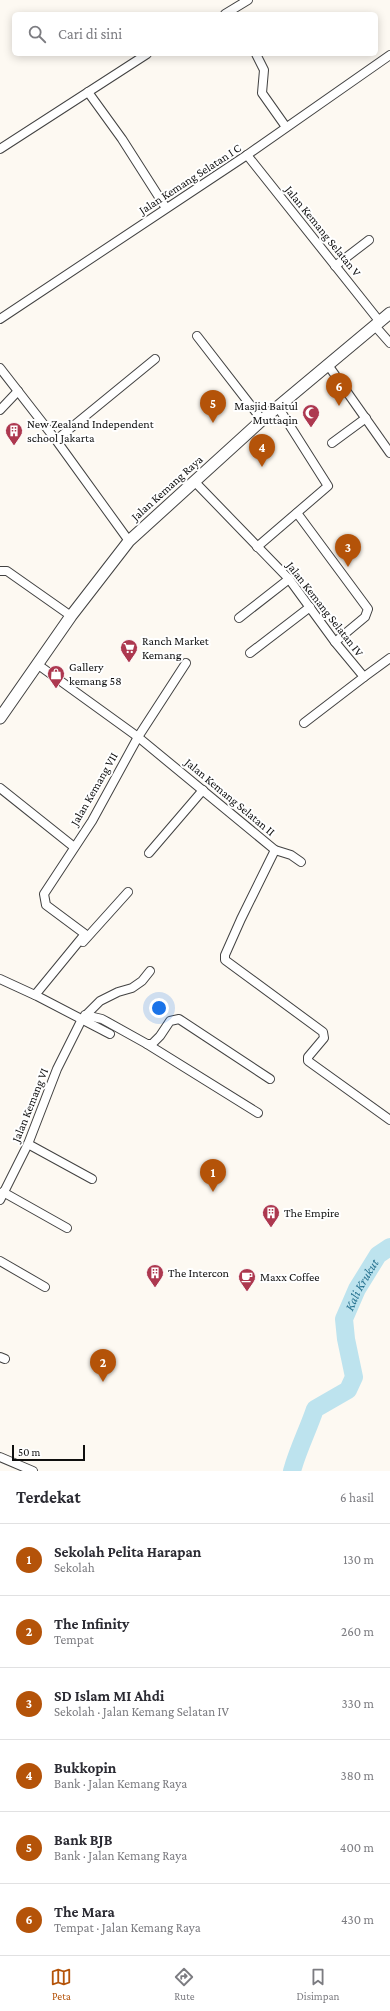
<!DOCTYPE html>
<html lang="id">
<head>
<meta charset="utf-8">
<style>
  :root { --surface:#fff; --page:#f7f7f7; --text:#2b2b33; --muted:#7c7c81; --line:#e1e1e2; --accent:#b45309 }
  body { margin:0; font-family:"Crimson Pro",serif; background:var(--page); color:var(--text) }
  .scale { position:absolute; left:12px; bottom:10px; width:73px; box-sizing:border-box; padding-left:4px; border:2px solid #0f0f0f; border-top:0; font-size:11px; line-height:14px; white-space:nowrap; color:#0f0f0f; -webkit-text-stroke:3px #fff; paint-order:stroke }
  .you { position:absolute; left:159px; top:1008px; width:14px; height:14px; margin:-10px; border:3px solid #fff; border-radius:50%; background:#1a73e8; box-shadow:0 0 0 6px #1a73e833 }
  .badge { display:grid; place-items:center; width:26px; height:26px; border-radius:50%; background:var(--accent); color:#fff; font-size:13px; font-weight:700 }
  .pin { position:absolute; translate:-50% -33px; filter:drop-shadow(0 1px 2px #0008) }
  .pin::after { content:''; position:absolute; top:21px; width:14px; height:12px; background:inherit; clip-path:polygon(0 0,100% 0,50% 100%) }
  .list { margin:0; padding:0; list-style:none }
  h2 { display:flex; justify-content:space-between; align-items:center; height:52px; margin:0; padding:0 16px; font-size:17px }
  h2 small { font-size:13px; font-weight:400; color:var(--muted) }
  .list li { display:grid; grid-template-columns:26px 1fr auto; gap:12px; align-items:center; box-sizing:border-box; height:72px; padding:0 16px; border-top:1px solid var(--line) }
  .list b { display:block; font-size:15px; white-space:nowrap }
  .list p { margin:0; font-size:13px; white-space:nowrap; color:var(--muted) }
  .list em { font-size:13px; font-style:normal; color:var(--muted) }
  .icon { flex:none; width:22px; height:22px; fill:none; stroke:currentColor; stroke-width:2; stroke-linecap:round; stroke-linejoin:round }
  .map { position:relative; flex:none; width:390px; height:1471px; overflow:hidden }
  .search { position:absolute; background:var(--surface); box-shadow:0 2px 10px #0003; left:12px; right:12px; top:12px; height:44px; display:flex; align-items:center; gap:10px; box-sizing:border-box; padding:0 14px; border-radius:6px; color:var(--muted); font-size:15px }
  .sheet { height:484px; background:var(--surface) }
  nav { display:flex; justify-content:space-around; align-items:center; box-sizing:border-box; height:56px; border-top:1px solid var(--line); background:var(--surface); font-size:11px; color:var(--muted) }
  nav a { display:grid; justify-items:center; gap:2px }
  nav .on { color:var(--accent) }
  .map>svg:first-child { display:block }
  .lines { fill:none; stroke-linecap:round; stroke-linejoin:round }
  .river { stroke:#bde3ee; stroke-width:18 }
  .minor-casing { stroke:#424242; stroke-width:10 }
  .tertiary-casing { stroke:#424242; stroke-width:13 }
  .minor { stroke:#fff; stroke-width:8 }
  .tertiary { stroke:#fff; stroke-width:11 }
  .labels { text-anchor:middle; stroke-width:4; stroke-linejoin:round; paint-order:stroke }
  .street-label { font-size:12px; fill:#0f0f0f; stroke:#fff }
  .poi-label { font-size:12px; fill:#0f0f0f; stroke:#fff; text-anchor:start }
  .water-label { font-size:13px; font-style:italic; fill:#287391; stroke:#fff }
</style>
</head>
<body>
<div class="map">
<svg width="390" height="1471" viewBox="0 0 390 1471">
  <rect width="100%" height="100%" fill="#fdf9f2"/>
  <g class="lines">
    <path class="river" id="s1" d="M292 1471C298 1449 308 1430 315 1409L348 1390 354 1377 346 1339 344 1319 357 1289 378 1255 390 1247"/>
    <defs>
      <g id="minor">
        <path d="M225 14 248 0"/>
        <path d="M256 54 264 70 262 93 286 127"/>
        <path d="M88 92 122 139 166 208"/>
        <path d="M0 149 147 54"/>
        <path d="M247 155 380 322"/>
        <path d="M335 266 369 240"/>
        <path d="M0 319 247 155 390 55"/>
        <path d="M375 326 390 343"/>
        <path d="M197 336 262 420"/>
        <path d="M328 365 390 453"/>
        <path d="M0 368 56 440 129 541"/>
        <path d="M0 410 18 391"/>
        <path d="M56 440 155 359"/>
        <path d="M332 443 366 418"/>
        <path d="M194 481 289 579 335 642 364 677 390 658"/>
        <path d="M297 513 368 609 365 617 335 642"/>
        <path d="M257 547 328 486 278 407"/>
        <path d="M0 571H7L71 616"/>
        <path d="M239 618 289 579"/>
        <path d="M250 653 310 607"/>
        <path d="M37 664 138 737 275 850 291 855 301 862"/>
        <path d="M304 723 364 677"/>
        <path d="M0 788 74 847"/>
        <path d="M275 850 241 919 225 955V960L323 1032 324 1038 308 1057V1061L390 1120"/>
        <path d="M149 853 203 790"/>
        <path d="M83 942 128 892"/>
        <path d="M0 979 37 996 110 1034"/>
        <path d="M35 995 85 934 46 905 44 894 92 821 138 737 186 663"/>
        <path d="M85 1015 102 1019 147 1044H152L160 1036 170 1021 179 1019 270 1079"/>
        <path d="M147 1044 258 1113"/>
        <path d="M28 1144 92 1179"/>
        <path d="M3 1192 67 1228"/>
        <path d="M0 1200 28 1144 57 1069 82 1019 100 1001 118 992 132 988 142 981 150 971"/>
        <path d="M0 1261 45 1287"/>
        <path d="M0 1357 5 1359"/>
        <path d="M0 1457 33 1471"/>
      </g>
      <path id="tertiary" d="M0 718 71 616 129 541 262 420 390 313"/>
    </defs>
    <use href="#minor" class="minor-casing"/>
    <use href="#tertiary" class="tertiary-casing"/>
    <use href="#minor" class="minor"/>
    <use href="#tertiary" class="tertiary"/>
  </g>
  <defs>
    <symbol id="mosque-pin" viewBox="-11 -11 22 30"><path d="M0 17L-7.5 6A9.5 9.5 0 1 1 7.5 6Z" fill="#ad384f" stroke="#fff"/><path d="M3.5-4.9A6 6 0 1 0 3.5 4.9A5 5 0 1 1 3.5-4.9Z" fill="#fff"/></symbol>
    <symbol id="building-pin" viewBox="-11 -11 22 30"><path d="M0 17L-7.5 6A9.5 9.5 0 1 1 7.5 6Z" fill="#ad384f" stroke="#fff"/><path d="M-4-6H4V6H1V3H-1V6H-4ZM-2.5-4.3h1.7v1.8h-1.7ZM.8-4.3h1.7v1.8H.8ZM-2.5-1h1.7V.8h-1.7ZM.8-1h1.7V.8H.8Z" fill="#fff"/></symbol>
    <symbol id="supermarket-pin" viewBox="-11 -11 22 30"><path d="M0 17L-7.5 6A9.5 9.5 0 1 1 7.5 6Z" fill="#ad384f" stroke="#fff"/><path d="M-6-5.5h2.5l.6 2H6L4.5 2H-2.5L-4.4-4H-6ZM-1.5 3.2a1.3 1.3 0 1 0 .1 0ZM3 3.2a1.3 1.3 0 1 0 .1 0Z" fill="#fff"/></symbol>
    <symbol id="shop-pin" viewBox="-11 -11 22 30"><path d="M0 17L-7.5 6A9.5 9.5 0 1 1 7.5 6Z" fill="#ad384f" stroke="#fff"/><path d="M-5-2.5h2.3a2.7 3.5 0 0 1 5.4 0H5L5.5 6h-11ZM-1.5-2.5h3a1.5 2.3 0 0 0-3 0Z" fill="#fff"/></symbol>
    <symbol id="cafe-pin" viewBox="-11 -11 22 30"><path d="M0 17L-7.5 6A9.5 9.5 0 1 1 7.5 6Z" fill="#ad384f" stroke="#fff"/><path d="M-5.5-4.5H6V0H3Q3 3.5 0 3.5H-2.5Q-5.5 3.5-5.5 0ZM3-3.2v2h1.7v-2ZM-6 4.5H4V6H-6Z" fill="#fff"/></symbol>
  </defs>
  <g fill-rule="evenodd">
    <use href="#mosque-pin" x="301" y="403" width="20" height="27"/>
    <use href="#building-pin" x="4" y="421" width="20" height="27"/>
    <use href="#supermarket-pin" x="119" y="638" width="20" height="27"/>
    <use href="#shop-pin" x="46" y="664" width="20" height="27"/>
    <use href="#building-pin" x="261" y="1203" width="20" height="27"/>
    <use href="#building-pin" x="145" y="1263" width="20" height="27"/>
    <use href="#cafe-pin" x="237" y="1267" width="20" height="27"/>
  </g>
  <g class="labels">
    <g class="street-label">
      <text transform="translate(190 179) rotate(-33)" y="4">Jalan Kemang Selatan I C</text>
      <text transform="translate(323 231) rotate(51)" y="4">Jalan Kemang Selatan V</text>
      <text transform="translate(167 488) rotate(-42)" y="4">Jalan Kemang Raya</text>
      <text transform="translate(325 609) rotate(52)" y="4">Jalan Kemang Selatan IV</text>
      <text transform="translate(94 789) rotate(-60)" y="4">Jalan Kemang VII</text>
      <text transform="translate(230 797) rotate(40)" y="4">Jalan Kemang Selatan II</text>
      <text transform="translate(30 1105) rotate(-68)" y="4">Jalan Kemang VI</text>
    </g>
    <g class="poi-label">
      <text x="298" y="410" text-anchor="end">Masjid Baitul<tspan x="298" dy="14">Muttaqin</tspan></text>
      <text x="27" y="428">New Zealand Independent<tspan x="27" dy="14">school Jakarta</tspan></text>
      <text x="142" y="645">Ranch Market<tspan x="142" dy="14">Kemang</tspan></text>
      <text x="69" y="671">Gallery<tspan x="69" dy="14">kemang 58</tspan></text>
      <text x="284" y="1217">The Empire</text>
      <text x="168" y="1277">The Intercon</text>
      <text x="260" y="1281">Maxx Coffee</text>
    </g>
    <g class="water-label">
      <text dy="5" stroke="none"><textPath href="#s1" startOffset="216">Kali Krukut</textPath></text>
    </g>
  </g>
</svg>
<div class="scale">50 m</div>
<div class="you"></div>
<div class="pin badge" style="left:213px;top:1192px">1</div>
<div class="pin badge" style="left:103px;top:1382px">2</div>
<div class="pin badge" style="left:348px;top:567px">3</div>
<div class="pin badge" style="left:262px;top:467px">4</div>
<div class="pin badge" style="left:213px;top:423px">5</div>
<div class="pin badge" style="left:339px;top:406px">6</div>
<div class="search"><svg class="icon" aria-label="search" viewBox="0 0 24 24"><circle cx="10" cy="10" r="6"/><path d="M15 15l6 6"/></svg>Cari di sini</div>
</div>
<section class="sheet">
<h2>Terdekat<small>6 hasil</small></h2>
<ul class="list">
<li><span class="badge">1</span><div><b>Sekolah Pelita Harapan</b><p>Sekolah</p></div><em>130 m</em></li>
<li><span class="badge">2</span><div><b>The Infinity</b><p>Tempat</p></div><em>260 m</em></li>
<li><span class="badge">3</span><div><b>SD Islam MI Ahdi</b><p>Sekolah · Jalan Kemang Selatan IV</p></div><em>330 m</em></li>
<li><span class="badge">4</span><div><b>Bukkopin</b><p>Bank · Jalan Kemang Raya</p></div><em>380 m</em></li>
<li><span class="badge">5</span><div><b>Bank BJB</b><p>Bank · Jalan Kemang Raya</p></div><em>400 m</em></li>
<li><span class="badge">6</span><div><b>The Mara</b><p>Tempat · Jalan Kemang Raya</p></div><em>430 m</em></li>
</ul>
</section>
<nav>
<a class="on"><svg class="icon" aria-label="map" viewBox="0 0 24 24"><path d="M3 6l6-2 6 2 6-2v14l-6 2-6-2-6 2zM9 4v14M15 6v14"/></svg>Peta</a>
<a><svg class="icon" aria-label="directions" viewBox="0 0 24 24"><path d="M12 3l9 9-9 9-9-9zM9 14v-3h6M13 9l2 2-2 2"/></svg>Rute</a>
<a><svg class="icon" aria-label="saved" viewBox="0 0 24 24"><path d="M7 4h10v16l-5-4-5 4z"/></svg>Disimpan</a>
</nav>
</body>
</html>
